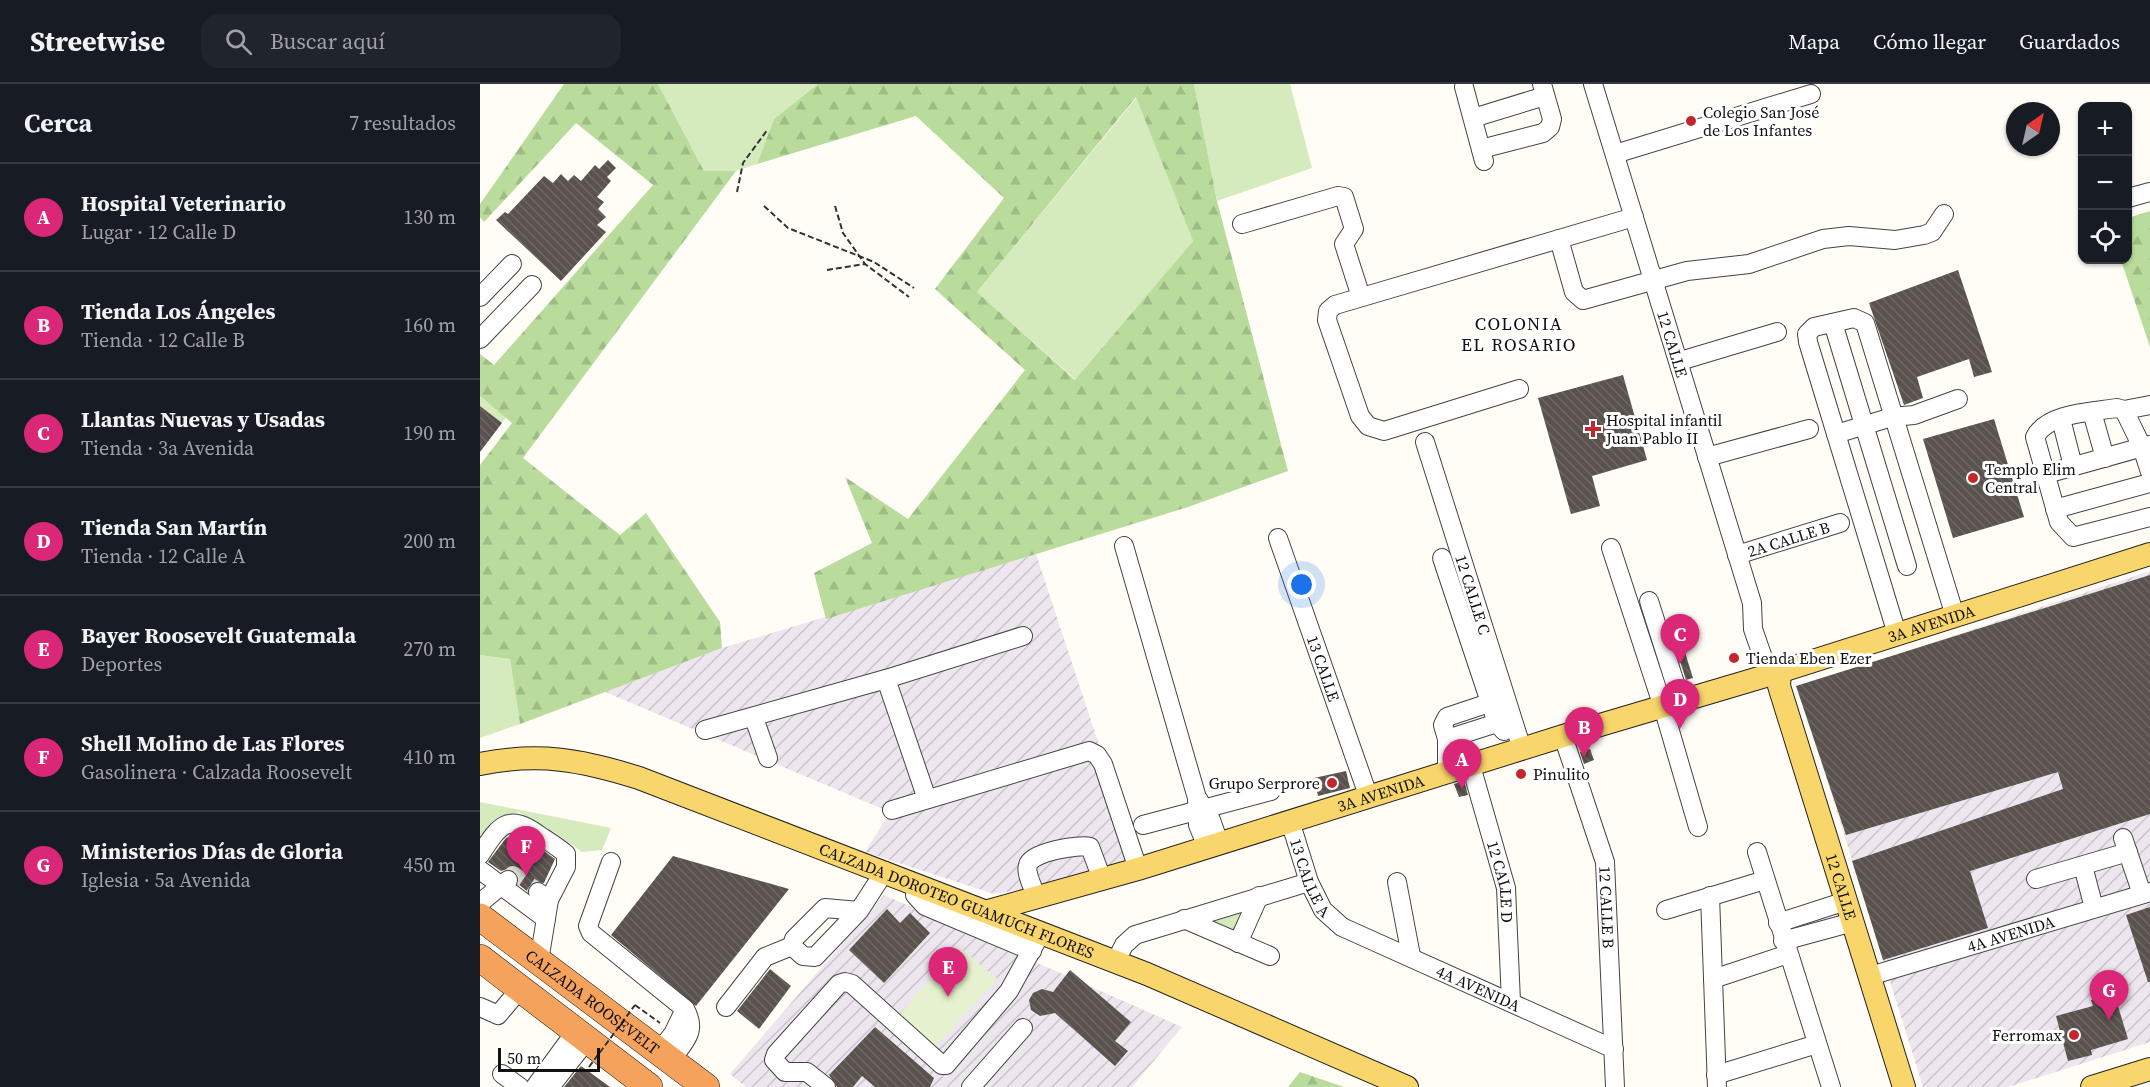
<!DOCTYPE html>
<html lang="es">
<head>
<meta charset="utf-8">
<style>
  :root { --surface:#171b24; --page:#20242c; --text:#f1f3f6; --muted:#9ea1a6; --line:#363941; --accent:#db2777 }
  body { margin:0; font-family:"Source Serif 4",serif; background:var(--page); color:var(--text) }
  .controls { position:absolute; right:18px; top:18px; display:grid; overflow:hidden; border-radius:12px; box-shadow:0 2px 4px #0004 }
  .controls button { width:54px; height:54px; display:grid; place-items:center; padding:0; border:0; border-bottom:2px solid var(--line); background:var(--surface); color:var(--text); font:30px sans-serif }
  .compass { position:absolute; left:1526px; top:18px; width:54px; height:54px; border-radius:50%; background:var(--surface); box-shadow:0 2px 4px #0004; rotate:34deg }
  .scale { position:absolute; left:18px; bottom:15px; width:102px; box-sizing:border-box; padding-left:6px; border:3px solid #111; border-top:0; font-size:16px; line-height:21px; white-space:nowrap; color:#111; -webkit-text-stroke:4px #fff; paint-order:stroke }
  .you { position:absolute; left:822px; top:501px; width:21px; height:21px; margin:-15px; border:4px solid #fff; border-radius:50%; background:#1a73e8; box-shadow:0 0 0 9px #1a73e833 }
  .badge { display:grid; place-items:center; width:39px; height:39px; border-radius:50%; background:var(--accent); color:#fff; font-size:20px; font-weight:700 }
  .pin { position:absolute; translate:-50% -50px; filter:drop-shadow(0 2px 3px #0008) }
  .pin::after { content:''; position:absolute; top:32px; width:21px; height:18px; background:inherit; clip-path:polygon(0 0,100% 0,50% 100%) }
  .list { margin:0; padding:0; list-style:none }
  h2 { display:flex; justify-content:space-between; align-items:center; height:78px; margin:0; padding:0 24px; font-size:26px }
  h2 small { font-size:20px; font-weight:400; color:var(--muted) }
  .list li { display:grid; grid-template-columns:39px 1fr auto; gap:18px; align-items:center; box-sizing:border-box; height:108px; padding:0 24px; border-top:2px solid var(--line) }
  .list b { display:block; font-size:22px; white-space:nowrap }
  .list p { margin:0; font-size:20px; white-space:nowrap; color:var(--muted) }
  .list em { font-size:20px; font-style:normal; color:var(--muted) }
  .icon { flex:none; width:33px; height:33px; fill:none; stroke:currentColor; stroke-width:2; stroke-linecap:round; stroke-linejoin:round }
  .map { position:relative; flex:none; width:1670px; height:1003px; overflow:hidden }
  header { display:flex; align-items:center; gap:36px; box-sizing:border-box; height:84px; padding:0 30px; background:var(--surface); border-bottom:2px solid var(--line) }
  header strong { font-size:28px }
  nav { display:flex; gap:33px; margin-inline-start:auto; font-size:21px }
  .search { width:420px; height:54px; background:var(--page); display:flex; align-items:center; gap:15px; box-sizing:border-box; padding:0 21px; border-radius:18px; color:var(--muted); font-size:22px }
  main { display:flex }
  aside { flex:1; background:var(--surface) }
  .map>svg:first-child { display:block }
  .industrial { fill:url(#industrial-furrows) }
  .grass { fill:#d5ebbd }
  .forest { fill:url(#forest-firs); fill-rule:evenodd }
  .park { fill:url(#park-crowns) }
  .pitch { fill:#e6f2cf }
  .building { fill:url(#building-back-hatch) }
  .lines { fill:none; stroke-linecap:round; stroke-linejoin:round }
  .minor-tunnel { stroke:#dbdad3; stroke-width:18; stroke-dasharray:18 9; stroke-linecap:butt }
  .minor-casing { stroke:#444; stroke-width:20 }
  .major-casing { stroke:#222; stroke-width:24 }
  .highway-casing { stroke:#222; stroke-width:28 }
  .path { stroke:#333; stroke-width:2; stroke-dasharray:6 3; stroke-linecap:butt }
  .minor { stroke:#fff; stroke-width:18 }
  .major { stroke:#f9d66b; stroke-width:22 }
  .highway { stroke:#f5a25d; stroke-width:27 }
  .path-bridge { stroke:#333; stroke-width:2; stroke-dasharray:6 3; stroke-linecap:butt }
  .poi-dot { fill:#c4262e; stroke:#fff; stroke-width:2 }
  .labels { text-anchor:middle; stroke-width:6; stroke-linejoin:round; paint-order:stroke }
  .poi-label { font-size:16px; fill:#111; stroke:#fff; text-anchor:start }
  .street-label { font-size:16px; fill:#111; stroke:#fff }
  .neighbourhood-label { font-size:18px; letter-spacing:1.5px; fill:#111; stroke:#fff }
</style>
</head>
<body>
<header>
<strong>Streetwise</strong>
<div class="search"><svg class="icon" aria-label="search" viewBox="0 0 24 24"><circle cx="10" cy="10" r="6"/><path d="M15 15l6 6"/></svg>Buscar aquí</div>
<nav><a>Mapa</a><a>Cómo llegar</a><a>Guardados</a></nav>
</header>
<main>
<aside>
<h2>Cerca<small>7 resultados</small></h2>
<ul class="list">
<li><span class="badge">A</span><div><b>Hospital Veterinario</b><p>Lugar · 12 Calle D</p></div><em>130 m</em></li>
<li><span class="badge">B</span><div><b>Tienda Los Ángeles</b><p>Tienda · 12 Calle B</p></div><em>160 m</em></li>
<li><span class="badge">C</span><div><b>Llantas Nuevas y Usadas</b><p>Tienda · 3a Avenida</p></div><em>190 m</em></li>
<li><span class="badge">D</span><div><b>Tienda San Martín</b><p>Tienda · 12 Calle A</p></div><em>200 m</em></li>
<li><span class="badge">E</span><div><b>Bayer Roosevelt Guatemala</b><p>Deportes</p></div><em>270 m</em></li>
<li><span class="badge">F</span><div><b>Shell Molino de Las Flores</b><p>Gasolinera · Calzada Roosevelt</p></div><em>410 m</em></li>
<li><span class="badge">G</span><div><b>Ministerios Días de Gloria</b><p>Iglesia · 5a Avenida</p></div><em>450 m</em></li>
</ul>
</aside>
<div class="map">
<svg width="1670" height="1003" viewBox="0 0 1670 1003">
  <defs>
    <pattern id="industrial-furrows" width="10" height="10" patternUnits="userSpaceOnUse" patternTransform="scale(1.5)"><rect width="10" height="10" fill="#eee6ef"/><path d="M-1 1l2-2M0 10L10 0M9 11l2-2" fill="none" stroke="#cbc4cc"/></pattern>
    <pattern id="forest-firs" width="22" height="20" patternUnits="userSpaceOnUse" patternTransform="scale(1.5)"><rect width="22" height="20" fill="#b9dc9c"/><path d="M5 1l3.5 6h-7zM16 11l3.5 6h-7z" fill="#9ebc85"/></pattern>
    <pattern id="park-crowns" width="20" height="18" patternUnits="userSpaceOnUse" patternTransform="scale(1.5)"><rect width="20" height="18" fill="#d5ebbd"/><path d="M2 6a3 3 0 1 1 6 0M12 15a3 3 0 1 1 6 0" fill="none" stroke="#b6c8a1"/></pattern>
    <pattern id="building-back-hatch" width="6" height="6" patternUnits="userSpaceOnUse" patternTransform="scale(1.5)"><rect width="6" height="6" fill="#5a524d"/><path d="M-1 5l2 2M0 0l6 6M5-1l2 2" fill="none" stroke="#6d6662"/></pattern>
  </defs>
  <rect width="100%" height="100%" fill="#fffdf5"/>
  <g class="industrial">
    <path d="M556 470 660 785 514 810 385 768 410 728 125 608 242 564Z"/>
    <path d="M1670 487V958L1528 1003H1443L1318 603Z"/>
    <path d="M404 811 702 943 652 1003H266L250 990Z"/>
  </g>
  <g class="grass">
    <path d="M178 0H338L294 35 277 80 256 87H224Z"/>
    <path d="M714 0H810L832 84 737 117Z"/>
    <path d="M657 13 713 157 596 296 497 208Z"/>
    <path d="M0 312 26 333 22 339 0 322Z"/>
    <path d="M0 571 30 575 40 640 0 654Z"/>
    <path d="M0 718 131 744 122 766 102 768 73 747H68L39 728 14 737 0 757Z"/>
  </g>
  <g class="forest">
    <path d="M84 0H178L224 87H256L43 374 140 451 166 429 240 538 242 564 40 640 30 575 0 571V381L32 339 0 312V270L14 281 173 101 96 39 4 138 0 133V120Z"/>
    <path d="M338 0H714L737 117 808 387 708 423 346 535 334 489 392 459 365 393 428 435 545 286 455 205 524 114 436 32 277 80 294 35ZM656 13 713 157 595 296 497 208Z"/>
    <path d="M1670 127V263L1641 176H1648V134Z"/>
    <path d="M820 988 864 1003H808Z"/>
  </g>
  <path class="park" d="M767 826 755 850 724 836Z"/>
  <path class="pitch" d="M479 862 517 895 453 965 419 931Z"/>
  <g class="building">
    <path d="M128 76 136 84 127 93 131 97 117 113 124 118 118 125 126 133 117 141 126 148 81 197 16 136 25 128 28 130 64 92 73 99 81 90 88 97 94 91 101 97 115 81 119 85Z"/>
    <path d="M1478 186 1512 288 1494 293 1489 275 1437 293 1443 314 1424 321 1389 219Z"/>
    <path d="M1143 291 1167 376 1112 392 1120 422 1091 430 1058 314Z"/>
    <path d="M0 322 22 339 0 368Z"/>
    <path d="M1514 335 1544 433 1473 454 1443 355Z"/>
    <path d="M1670 491V730L1490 787 1508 844 1403 876 1372 777 1583 705 1578 688 1366 751 1316 602Z"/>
    <path d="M1203 562 1213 594 1206 596 1196 564Z"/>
    <path d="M1110 665 1114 676 1104 680 1100 668Z"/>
    <path d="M866 687 870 704 838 712 834 694Z"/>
    <path d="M984 697 988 711 979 713 974 700Z"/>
    <path d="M36 751 42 756 37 762 57 776 64 767 75 775 64 799 53 798 47 807 38 800 36 788 27 785 21 787 8 778 26 754Z"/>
    <path d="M193 772 309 805 216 922 131 851Z"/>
    <path d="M1670 823V898H1668L1646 831Z"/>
    <path d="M407 825 420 839 430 829 450 849 404 899 369 866Z"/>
    <path d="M290 885 311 902 279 945 257 927Z"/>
    <path d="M590 886 651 938 635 957 648 967 635 982 575 929 560 932 551 926 549 916 553 909 562 905 573 908Z"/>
    <path d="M1634 909 1648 955 1611 966 1612 971 1588 977 1576 932 1613 922 1611 916Z"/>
    <path d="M395 943 454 994 450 1003H395L382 992 373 1003H357L349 991Z"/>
    <path d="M101 982 130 1003H84Z"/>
  </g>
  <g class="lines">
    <path class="minor-tunnel" d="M28 796 33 791 58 808"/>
    <defs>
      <g id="minor">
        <path id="s1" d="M1113 0 1272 519 1273 545 1289 591"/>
        <path d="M984 3 1004 77"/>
        <path d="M993 34 1065 12"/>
        <path d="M1001 65 1063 49 1070 43 1072 35 1062 0"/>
        <path d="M1135 70 1331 10"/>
        <path d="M1648 114 1670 108"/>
        <path d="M762 140 858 112 864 113 874 145 864 160 881 213"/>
        <path d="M1079 155 1094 208 1103 216 1207 187 1269 180 1343 155 1369 152 1415 156 1444 151 1452 148 1464 130"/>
        <path d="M0 213 32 180"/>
        <path d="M1353 239 1427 482"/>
        <path d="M0 255 52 201"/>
        <path d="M1200 277 1297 248"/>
        <path d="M1039 305 904 347 888 342 880 332 847 236 848 227 855 221 1154 133"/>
        <path d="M1644 326 1670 321"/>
        <path d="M1612 328 1625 374"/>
        <path d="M1581 335 1593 382"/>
        <path d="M1356 350 1412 333 1434 331 1478 315"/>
        <path id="s2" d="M945 358 1042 665"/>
        <path d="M1227 373 1329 345"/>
        <path d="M1670 388 1662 363 1644 326 1637 324C1612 328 1567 329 1555 353L1579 438 1593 453 1670 433"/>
        <path d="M1566 390 1670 361"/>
        <path d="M1575 425 1670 399"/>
        <path id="s3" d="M798 454 889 714"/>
        <path d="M644 462 717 714 718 741 727 763"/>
        <path d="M1131 464 1183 623 1218 743"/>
        <path id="s4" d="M1257 471 1360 439"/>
        <path d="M962 474 1017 639"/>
        <path d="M1169 517 1201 618"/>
        <path d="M1417 550 1328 258 1327 250 1334 243 1374 234 1385 239 1475 532"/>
        <path d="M406 595 447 715"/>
        <path d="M274 634 288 674"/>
        <path d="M225 646 406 595 543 552"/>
        <path id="s5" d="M1083 652 1125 778 1135 1003"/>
        <path d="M967 655 1017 639 1024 647"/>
        <path id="s6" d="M991 682 1026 804 1031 918"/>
        <path d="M967 690V655L963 641 967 633 1009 619"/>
        <path d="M718 715 731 736 739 759"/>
        <path d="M412 726 609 667 617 671 623 680 658 785"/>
        <path id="s7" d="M810 737 829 798 843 826 862 843 1134 965"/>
        <path d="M663 741 791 707"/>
        <path d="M1643 754 1662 810"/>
        <path d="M1277 768 1351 1003"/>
        <path d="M0 771C19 742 27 728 59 751 68 757 78 763 86 770V783L69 816"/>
        <path d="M131 778 108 842 111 849 205 925C218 948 204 958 191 976"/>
        <path d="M1603 782 1614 824"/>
        <path d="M0 786 66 835"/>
        <path d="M1556 795 1648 768"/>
        <path d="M917 798 931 872"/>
        <path d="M437 800 435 811 445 822 552 867"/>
        <path d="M58 808 69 816 59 877"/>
        <path d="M1230 812 1237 1003"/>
        <path d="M557 814C554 805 545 790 548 781 551 768 599 760 610 763L622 795"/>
        <path d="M0 819 28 796"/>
        <path d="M1186 826 1285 796"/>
        <path d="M379 827 345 824 314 855 312 862 323 872 335 873 379 827 405 787"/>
        <path d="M704 835 790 872"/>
        <path d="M1298 839 1366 817"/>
        <path d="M1303 857 1373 838"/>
        <path d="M758 859 779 812"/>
        <path d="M635 879 644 861 655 851 829 798"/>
        <path id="s8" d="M1390 892 1670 808"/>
        <path d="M1233 895 1308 870"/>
        <path d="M0 923 18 931 40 905"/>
        <path d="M246 923 285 873 312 862"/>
        <path d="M179 967 193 950 205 925"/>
        <path d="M22 990 40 1003"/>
        <path d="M1236 991 1337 960"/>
        <path d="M55 1003 96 947"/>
        <path d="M70 1003 107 956"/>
        <path d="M346 1003 327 988H305L294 976 296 970 359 900 365 898 372 900 462 981H466L529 907 561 849"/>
        <path d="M491 1003 543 944"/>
      </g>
      <g id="major">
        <path id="s9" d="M1300 587 1299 602 1424 1003"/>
        <path id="s10" d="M0 680C59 668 102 676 159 694L667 890 927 1003"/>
        <path id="s11" d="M508 827 658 785 1083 652 1289 591 1670 470"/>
        <path d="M1612 1003 1670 985"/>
      </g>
      <g id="highway">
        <path id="s12" d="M0 833 226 1003"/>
        <path d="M0 874 169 1003"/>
      </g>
    </defs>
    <use href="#minor" class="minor-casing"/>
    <use href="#major" class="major-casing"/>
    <use href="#highway" class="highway-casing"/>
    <g class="path">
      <path d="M257 108 263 79 288 45"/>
      <path d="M284 122 308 144 394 178 434 204"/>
      <path d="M355 122 363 149 385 180"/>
      <path d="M347 186 385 180 429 213"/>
      <path d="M155 921 180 939"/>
    </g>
    <use href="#minor" class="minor"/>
    <use href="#major" class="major"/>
    <use href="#highway" class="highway"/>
    <path class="path-bridge" d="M109 983 155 921"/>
  </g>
  <g class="poi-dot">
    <circle cx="1211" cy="37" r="6"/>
    <path d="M1110 336h6v6h6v6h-6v6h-6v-6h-6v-6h6z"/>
    <circle cx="1493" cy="394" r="6"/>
    <circle cx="1254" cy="574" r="6"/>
    <circle cx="1041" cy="690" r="6"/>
    <circle cx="852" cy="699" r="6"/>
    <circle cx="1594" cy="951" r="6"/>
  </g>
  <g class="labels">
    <g class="poi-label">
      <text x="1223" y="34">Colegio San José<tspan x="1223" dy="18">de Los Infantes</tspan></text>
      <text x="1126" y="342">Hospital infantil<tspan x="1126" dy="18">Juan Pablo II</tspan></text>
      <text x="1505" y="391">Templo Elim<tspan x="1505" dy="18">Central</tspan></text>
      <text x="1266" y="580">Tienda Eben Ezer</text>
      <text x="1053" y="696">Pinulito</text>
      <text x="840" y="705" text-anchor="end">Grupo Serprore</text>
      <text x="1582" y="957" text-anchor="end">Ferromax</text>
    </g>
    <g class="street-label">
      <text dy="6" stroke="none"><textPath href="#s1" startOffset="272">12 CALLE</textPath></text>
      <text dy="6" stroke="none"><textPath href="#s4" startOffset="54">2A CALLE B</textPath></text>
      <text dy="6" stroke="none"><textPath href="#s2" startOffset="160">12 CALLE C</textPath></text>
      <text dy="6" stroke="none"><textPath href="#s11" startOffset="986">3A AVENIDA</textPath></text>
      <text dy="6" stroke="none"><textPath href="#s3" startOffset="138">13 CALLE</textPath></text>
      <text dy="6" stroke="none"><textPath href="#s11" startOffset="410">3A AVENIDA</textPath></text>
      <text dy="6" stroke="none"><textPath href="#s7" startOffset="60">13 CALLE A</textPath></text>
      <text dy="6" stroke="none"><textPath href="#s6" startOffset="120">12 CALLE D</textPath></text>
      <text dy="6" stroke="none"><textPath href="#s9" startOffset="225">12 CALLE</textPath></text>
      <text dy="6" stroke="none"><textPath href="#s10" startOffset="502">CALZADA DOROTEO GUAMUCH FLORES</textPath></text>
      <text dy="6" stroke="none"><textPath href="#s5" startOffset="178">12 CALLE B</textPath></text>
      <text dy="6" stroke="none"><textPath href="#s8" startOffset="147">4A AVENIDA</textPath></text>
      <text dy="6" stroke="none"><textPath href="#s7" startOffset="270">4A AVENIDA</textPath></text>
      <text dy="6" stroke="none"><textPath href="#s12" startOffset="141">CALZADA ROOSEVELT</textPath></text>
    </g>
    <g class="neighbourhood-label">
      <text x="1039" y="246">COLONIA<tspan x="1039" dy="21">EL ROSARIO</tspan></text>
    </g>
  </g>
</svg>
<div class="controls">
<button>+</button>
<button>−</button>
<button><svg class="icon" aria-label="locate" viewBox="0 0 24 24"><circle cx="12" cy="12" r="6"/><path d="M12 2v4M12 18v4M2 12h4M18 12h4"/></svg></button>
</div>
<svg class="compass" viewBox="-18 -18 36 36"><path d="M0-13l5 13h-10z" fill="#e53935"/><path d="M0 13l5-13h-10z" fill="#9ea1a6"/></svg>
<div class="scale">50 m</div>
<div class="you"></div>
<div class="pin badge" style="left:982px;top:705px">A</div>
<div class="pin badge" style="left:1104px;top:673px">B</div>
<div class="pin badge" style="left:1200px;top:580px">C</div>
<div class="pin badge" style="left:1200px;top:645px">D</div>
<div class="pin badge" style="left:468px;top:913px">E</div>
<div class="pin badge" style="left:46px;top:792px">F</div>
<div class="pin badge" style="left:1629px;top:936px">G</div>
</div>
</main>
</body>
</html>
